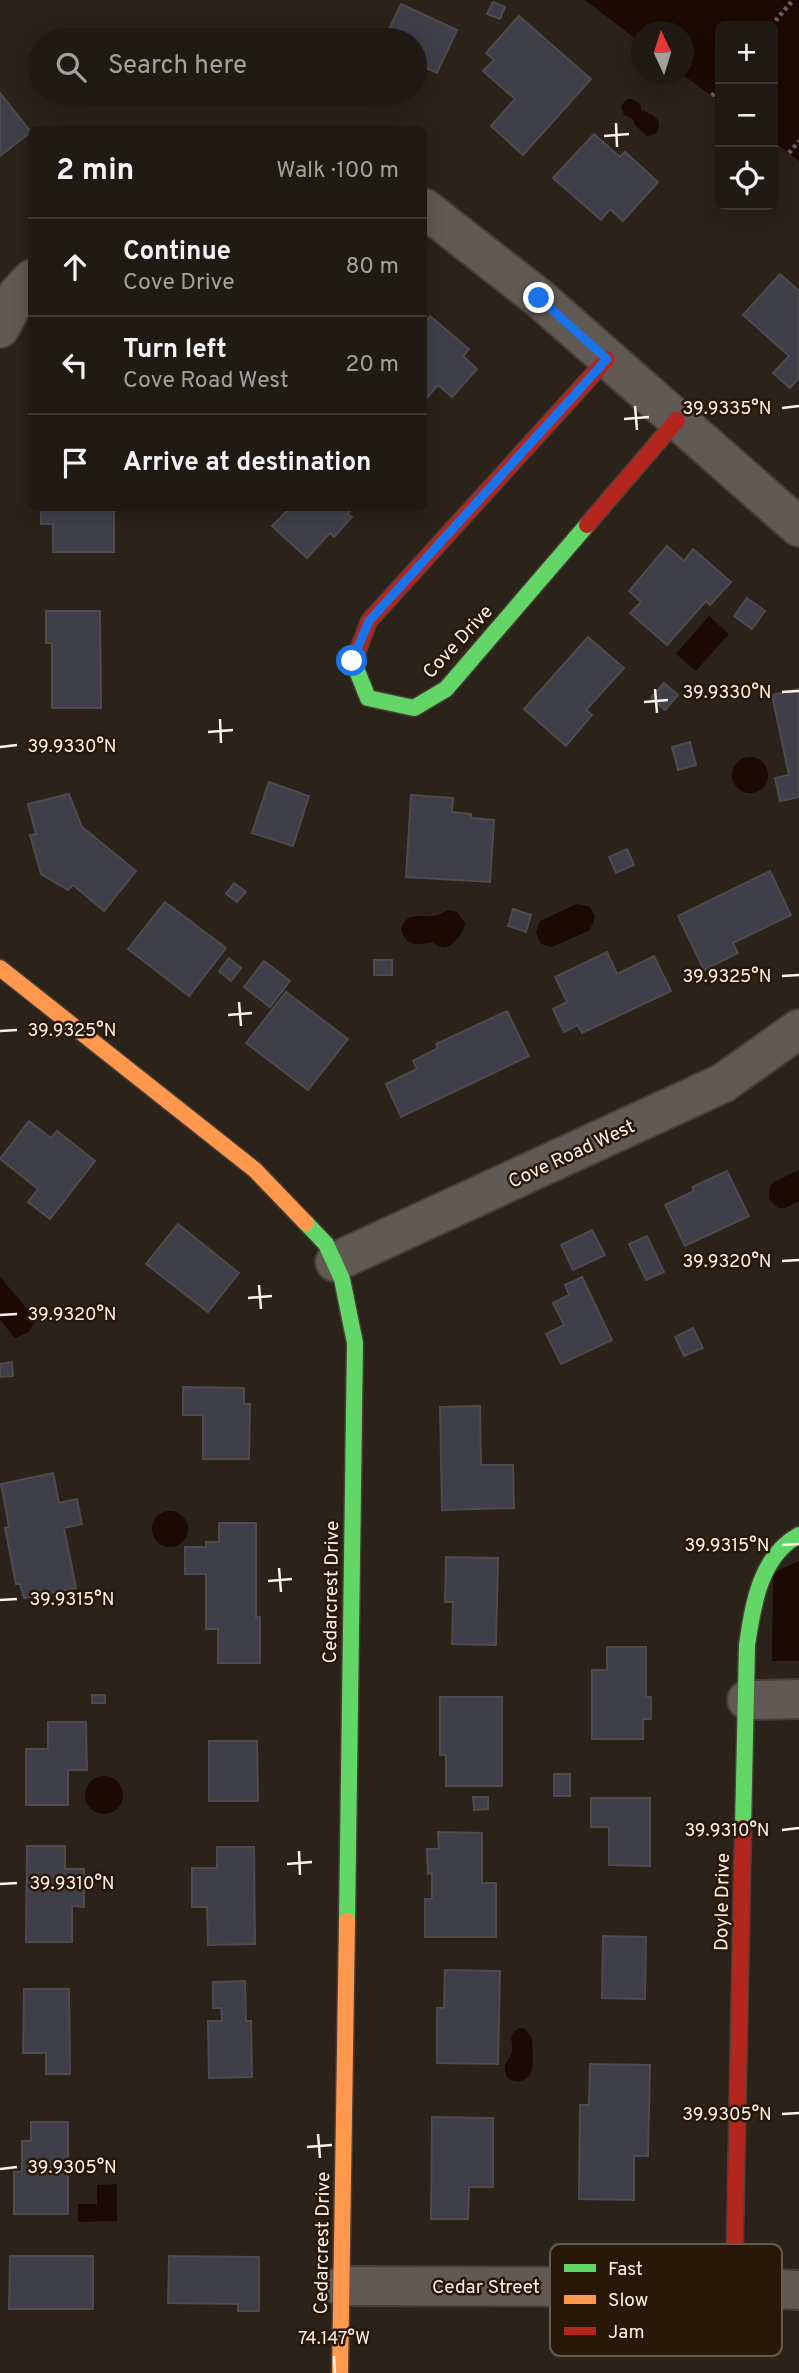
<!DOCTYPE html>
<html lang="en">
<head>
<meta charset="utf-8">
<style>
  :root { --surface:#201a14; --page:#28231d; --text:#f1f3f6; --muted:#a2a1a0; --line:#3d3834 }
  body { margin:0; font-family:Overpass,sans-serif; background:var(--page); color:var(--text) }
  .controls { position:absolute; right:21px; top:21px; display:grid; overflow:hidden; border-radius:10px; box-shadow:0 4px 18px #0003 }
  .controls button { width:63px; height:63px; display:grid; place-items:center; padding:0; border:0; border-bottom:2px solid var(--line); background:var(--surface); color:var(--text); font:35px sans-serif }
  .compass { position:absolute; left:631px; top:21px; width:63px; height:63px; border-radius:50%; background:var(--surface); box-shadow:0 4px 18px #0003; rotate:356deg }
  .stop { position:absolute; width:21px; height:21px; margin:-16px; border:5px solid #1a73e8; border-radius:50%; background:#fff }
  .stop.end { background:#1a73e8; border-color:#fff; box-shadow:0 2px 7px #0008 }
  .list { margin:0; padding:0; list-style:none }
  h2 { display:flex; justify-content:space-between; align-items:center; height:91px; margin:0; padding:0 28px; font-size:30px }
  h2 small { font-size:23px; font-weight:400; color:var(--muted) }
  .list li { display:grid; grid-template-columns:46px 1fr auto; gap:21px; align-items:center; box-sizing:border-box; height:98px; padding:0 28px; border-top:2px solid var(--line) }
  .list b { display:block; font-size:26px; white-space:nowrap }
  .list p { margin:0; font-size:23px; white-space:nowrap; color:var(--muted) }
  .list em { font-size:23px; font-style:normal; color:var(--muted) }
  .icon { flex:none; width:38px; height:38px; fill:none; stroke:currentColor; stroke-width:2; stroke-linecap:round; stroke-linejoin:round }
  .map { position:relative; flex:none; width:799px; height:2373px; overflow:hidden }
  .search { position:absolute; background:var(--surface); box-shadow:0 4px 18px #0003; left:28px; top:28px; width:399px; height:77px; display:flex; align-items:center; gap:18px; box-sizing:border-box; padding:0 24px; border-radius:38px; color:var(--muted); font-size:26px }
  .panel { position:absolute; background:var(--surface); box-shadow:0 4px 18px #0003; left:28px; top:126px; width:399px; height:385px; border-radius:10px }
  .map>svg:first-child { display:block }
  .water { fill:#1c0902 }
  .building { fill:#3f3f49; stroke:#4d4b4c; stroke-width:2 }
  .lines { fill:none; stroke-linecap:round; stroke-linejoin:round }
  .street-casing { stroke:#463e37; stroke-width:42 }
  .fast-casing { stroke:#463e37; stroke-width:19 }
  .slow-casing { stroke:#463e37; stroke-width:19 }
  .jam-casing { stroke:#463e37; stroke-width:19 }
  .path { stroke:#68615b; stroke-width:4.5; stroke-dasharray:3.5 3.5; stroke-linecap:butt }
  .street { stroke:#615953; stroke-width:38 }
  .fast { stroke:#63d668; stroke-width:16 }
  .slow { stroke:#ff974d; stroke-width:16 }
  .jam { stroke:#b3261e; stroke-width:16 }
  .route { stroke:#1a73e8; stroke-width:9 }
  .ticks { fill:none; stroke:#fef2e8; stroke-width:2.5 }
  .labels { text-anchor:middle; stroke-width:5; stroke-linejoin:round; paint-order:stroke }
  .street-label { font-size:19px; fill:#fef2e8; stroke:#291808 }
  .key { fill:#291808; stroke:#69594b; stroke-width:2 }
  .key-label { font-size:19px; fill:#fef2e8 }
  .ticks-label { font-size:18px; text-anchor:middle; fill:#fef2e8; stroke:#291808; stroke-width:5; stroke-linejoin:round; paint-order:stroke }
</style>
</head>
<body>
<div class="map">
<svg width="799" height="2373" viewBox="0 0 799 2373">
  <rect width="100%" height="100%" fill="#2b221a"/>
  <g class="water">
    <path d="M585 0H799V161L773 141V26H720V102L682 74 684 32H642L641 43Z"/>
    <path d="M627 99H632L641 105V110C651 114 664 118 657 133L647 136 635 125 632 118 624 115 621 106Z"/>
    <path d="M709 616 729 634 696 671 676 654Z"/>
    <circle cx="750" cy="775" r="18"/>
    <path d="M577 904 590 907 595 917 590 930 552 947 541 944 536 933 540 921Z"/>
    <path d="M450 910 457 912 465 923C463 933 454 949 441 947 438 946 434 943 430 942 416 946 405 946 401 928 408 911 419 918 433 916 439 916 444 911 450 910Z"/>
    <path d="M799 1170V1201L785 1208H778L769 1199 770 1186 774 1182Z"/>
    <path d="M0 1277 36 1319 29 1332 15 1338 0 1320Z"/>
    <circle cx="170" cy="1529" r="18"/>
    <path d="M799 1561V1661H772L773 1573Z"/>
    <circle cx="104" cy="1795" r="19"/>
    <path d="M519 2028 525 2029 532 2038C532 2049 534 2062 531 2072 526 2086 503 2084 505 2068 505 2062 510 2058 512 2052 514 2041 506 2036 519 2028Z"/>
    <path d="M117 2184V2221L78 2222V2204H97V2185Z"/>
  </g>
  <g class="building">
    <path d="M493 2 505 7 500 19 487 14Z"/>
    <path d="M401 4 457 30 437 73 415 63V40H384Z"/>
    <path d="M519 16 591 79 523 155 491 126 515 99 483 71 494 60 486 53Z"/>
    <path d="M0 93 31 132 0 156Z"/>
    <path d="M594 134 620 157 625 152 658 182 623 221 610 209 601 220 553 178Z"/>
    <path d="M780 274 799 291V378L790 388 773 373 789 356 743 315Z"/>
    <path d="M430 316 469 349 463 356 477 369 452 397 438 385 425 400 424 324Z"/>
    <path d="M41 508H114V552H53V524H41Z"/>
    <path d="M290 508H353L347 514 352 517 334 537 330 533 307 558 272 526Z"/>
    <path d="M667 546 684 561 693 549 731 582 710 605 706 601 667 645 630 613 641 602 629 591Z"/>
    <path d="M747 598 765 611 752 629 734 616Z"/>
    <path d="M46 611H100L101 708H52V643H46Z"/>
    <path d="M588 637 624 668 586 710 592 715 566 746 524 709Z"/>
    <path d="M664 683 678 695 665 710 651 698Z"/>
    <path d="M799 689V797L780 801 775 778 789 775 772 695Z"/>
    <path d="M690 742 696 765 678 770 672 747Z"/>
    <path d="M269 782 309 796 293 846 252 833Z"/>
    <path d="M69 794 82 827 136 871 104 911 73 885 68 890 41 874 30 835 36 834 28 804Z"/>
    <path d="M411 795 453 798 452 812 471 814V818L494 820 490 882 406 877Z"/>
    <path d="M627 849 634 865 616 873 609 857Z"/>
    <path d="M770 871 791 915 733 943 738 953 704 970 678 916Z"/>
    <path d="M234 883 246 892 237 902 226 894Z"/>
    <path d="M165 902 226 948 189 996 128 949Z"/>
    <path d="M513 909 531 915 526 932 508 926Z"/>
    <path d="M607 952 617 974 654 956 671 991 582 1033 578 1025 564 1032 553 1009 567 1002 555 977Z"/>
    <path d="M229 958 241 968 231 981 219 971Z"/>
    <rect x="374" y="960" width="18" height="15"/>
    <path d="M264 961 290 981 270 1007 244 987Z"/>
    <path d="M286 992 348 1039 308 1090 246 1043Z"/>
    <path d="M507 1011 529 1056 401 1117 386 1084 417 1069 413 1061 438 1048 436 1044Z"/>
    <path d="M29 1121 51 1138 57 1131 95 1161 50 1219 28 1202 38 1189 0 1159Z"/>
    <path d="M727 1171 749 1216 685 1246 665 1205 694 1191 692 1187Z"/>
    <path d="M178 1224 239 1273 208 1312 146 1264Z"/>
    <path d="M592 1230 605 1255 573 1270 561 1245Z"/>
    <path d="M647 1236 664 1272 646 1280 629 1244Z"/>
    <path d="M582 1277 612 1340 561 1364 546 1334 564 1325 553 1303 569 1295 565 1285Z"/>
    <path d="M693 1328 703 1348 684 1356 675 1337Z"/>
    <path d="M12 1362 13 1376 0 1377V1364Z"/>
    <path d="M183 1387 244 1388V1404H250L249 1459H203V1415H183Z"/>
    <path d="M480 1406 481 1465H513L514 1508 442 1510 440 1407Z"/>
    <path d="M53 1473 59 1503 77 1499 82 1524 64 1528 76 1588 24 1598 20 1584H16L5 1528 9 1527 1 1484Z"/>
    <path d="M219 1523H256V1618L260 1617V1663H218V1629H206V1574H185V1547H206V1542H219Z"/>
    <path d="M446 1557 498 1558 496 1645 452 1644 453 1602H445Z"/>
    <path d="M607 1647H646V1697H651V1719H643V1739H592V1670H607Z"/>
    <rect x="92" y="1695" width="13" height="8"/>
    <path d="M440 1697H502V1786H446V1755H440Z"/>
    <path d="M48 1722H86L87 1770H68V1805H26V1749H48Z"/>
    <path d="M209 1741H257L258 1801H209Z"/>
    <rect x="554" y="1774" width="16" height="22"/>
    <path d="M473 1797H488V1809L474 1810Z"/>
    <path d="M591 1798H650V1866L609 1865V1827H591Z"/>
    <path d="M438 1832 482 1833V1883H496V1937H425V1899H432V1873L428 1874 427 1849H439Z"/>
    <path d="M27 1846H65V1869H84V1907L72 1906V1942H26Z"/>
    <path d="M217 1847H254L255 1944 208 1945 207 1907H192V1868H217Z"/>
    <path d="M603 1936 646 1937 645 1999 602 1998Z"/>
    <path d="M445 1970 500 1971 498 2064 437 2063V2008H444Z"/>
    <path d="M245 1981 246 2021H251L252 2077 209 2078 208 2021H222L221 2008H213V1982Z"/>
    <path d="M24 1989H69L70 2074H46V2053H23Z"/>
    <path d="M590 2064 650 2065 648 2156H634V2200L579 2199 580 2105H589Z"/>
    <path d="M432 2117 493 2118V2187H469L468 2219H431Z"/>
    <path d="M31 2122H68V2214H14V2172H22V2141H31Z"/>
    <path d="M10 2256H93V2309H9Z"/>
    <path d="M169 2256 259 2257V2311H238V2304L168 2303Z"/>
  </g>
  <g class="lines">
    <defs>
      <g id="street">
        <path d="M424 208 539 298 799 527"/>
        <path d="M0 328 18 294 32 279"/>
        <path d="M335 1262 723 1083 799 1029"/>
        <path d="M747 1700 799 1699"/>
        <path d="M341 2286 734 2287 799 2290"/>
      </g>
      <g id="fast">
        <path d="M358 650 353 661 368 698 414 708 446 689 587 525"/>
        <path d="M306 1223 326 1244 342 1279 355 1343 347 1921"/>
        <path d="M743 1828 747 1645C753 1605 760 1556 799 1535"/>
      </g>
      <g id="slow">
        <path d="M0 968 255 1170 306 1223"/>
        <path d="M340 2373 347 1921"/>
      </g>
      <g id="jam">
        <path d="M587 525 677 420"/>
        <path d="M358 650 369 621 607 359"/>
        <path d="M734 2287 743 1828"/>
      </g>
    </defs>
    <use href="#street" class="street-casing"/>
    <use href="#fast" class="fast-casing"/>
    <use href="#slow" class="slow-casing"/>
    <use href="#jam" class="jam-casing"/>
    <g class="path">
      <path d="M771 26 793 0"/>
      <path d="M712 96 720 86"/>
      <path d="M789 153 799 141"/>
    </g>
    <use href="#street" class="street"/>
    <use href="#fast" class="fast"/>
    <use href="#slow" class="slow"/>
    <use href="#jam" class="jam"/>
  </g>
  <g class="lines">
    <path class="route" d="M352 661 369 621 607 359 539 298"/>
  </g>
  <path class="ticks" d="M616 123 617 147M604 136 629 134M635 406 637 430M782 408 799 406M624 419 649 417M655 689 657 713M782 692 799 691M644 702 668 700M220 719 221 743M208 732 233 730M0 747 17 745M782 976 799 975M239 1002 241 1026M228 1015 252 1013M0 1031 17 1030M782 1261 799 1260M259 1285 261 1309M248 1298 272 1296M0 1315 17 1314M782 1545 799 1544M279 1568 281 1592M268 1581 292 1579M0 1600 17 1599M782 1830 799 1828M299 1851 300 1875M287 1864 312 1862M0 1884 17 1883M782 2114 799 2113M318 2134 320 2158M307 2147 332 2145M0 2169 17 2167M334 2356 335 2373"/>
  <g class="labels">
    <g class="street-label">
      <text transform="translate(457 641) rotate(-47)" y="7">Cove Drive</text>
      <text transform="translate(571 1153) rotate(-25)" y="7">Cove Road West</text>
      <text transform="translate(330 1592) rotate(-89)" y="7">Cedarcrest Drive</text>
      <text transform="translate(721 1902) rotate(-89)" y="7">Doyle Drive</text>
      <text transform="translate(321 2243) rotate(-89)" y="7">Cedarcrest Drive</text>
      <text x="486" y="2293">Cedar Street</text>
    </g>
  </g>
  <rect x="550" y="2244" width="232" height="112" rx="10" class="key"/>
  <rect x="564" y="2264" width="32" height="8" fill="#63d668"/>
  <rect x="564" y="2295" width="32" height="9" fill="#ff974d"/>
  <rect x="564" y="2327" width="32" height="8" fill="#b3261e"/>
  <g class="key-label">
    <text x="608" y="2275">Fast</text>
    <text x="608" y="2306">Slow</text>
    <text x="608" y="2338">Jam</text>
  </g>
  <g class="ticks-label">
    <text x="727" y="414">39.9335°N</text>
    <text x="727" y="698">39.9330°N</text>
    <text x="72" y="752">39.9330°N</text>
    <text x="727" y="982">39.9325°N</text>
    <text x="72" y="1036">39.9325°N</text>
    <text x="727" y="1267">39.9320°N</text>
    <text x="72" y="1320">39.9320°N</text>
    <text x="727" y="1551">39.9315°N</text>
    <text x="72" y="1605">39.9315°N</text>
    <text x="727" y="1836">39.9310°N</text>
    <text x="72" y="1889">39.9310°N</text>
    <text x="727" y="2120">39.9305°N</text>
    <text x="72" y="2173">39.9305°N</text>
    <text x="334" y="2344">74.147°W</text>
  </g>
</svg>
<div class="controls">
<button>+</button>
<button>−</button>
<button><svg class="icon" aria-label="locate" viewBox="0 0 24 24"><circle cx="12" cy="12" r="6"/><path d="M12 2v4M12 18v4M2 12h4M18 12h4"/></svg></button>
</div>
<svg class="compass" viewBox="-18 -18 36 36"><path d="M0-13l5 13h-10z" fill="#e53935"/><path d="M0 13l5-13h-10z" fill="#a2a1a0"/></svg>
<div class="stop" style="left:352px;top:661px"></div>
<div class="stop end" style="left:539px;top:298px"></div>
<div class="search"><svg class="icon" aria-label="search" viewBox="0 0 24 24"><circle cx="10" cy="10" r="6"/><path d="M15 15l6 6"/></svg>Search here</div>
<section class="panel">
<h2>2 min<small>Walk · 100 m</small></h2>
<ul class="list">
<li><svg class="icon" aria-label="ahead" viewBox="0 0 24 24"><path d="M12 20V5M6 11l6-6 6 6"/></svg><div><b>Continue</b><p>Cove Drive</p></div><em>80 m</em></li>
<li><svg class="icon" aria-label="left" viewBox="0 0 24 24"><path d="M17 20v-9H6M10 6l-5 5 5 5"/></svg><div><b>Turn left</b><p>Cove Road West</p></div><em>20 m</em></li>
<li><svg class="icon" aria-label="arrive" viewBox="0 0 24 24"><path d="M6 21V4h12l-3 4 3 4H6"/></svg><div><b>Arrive at destination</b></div></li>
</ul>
</section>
</div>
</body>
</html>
